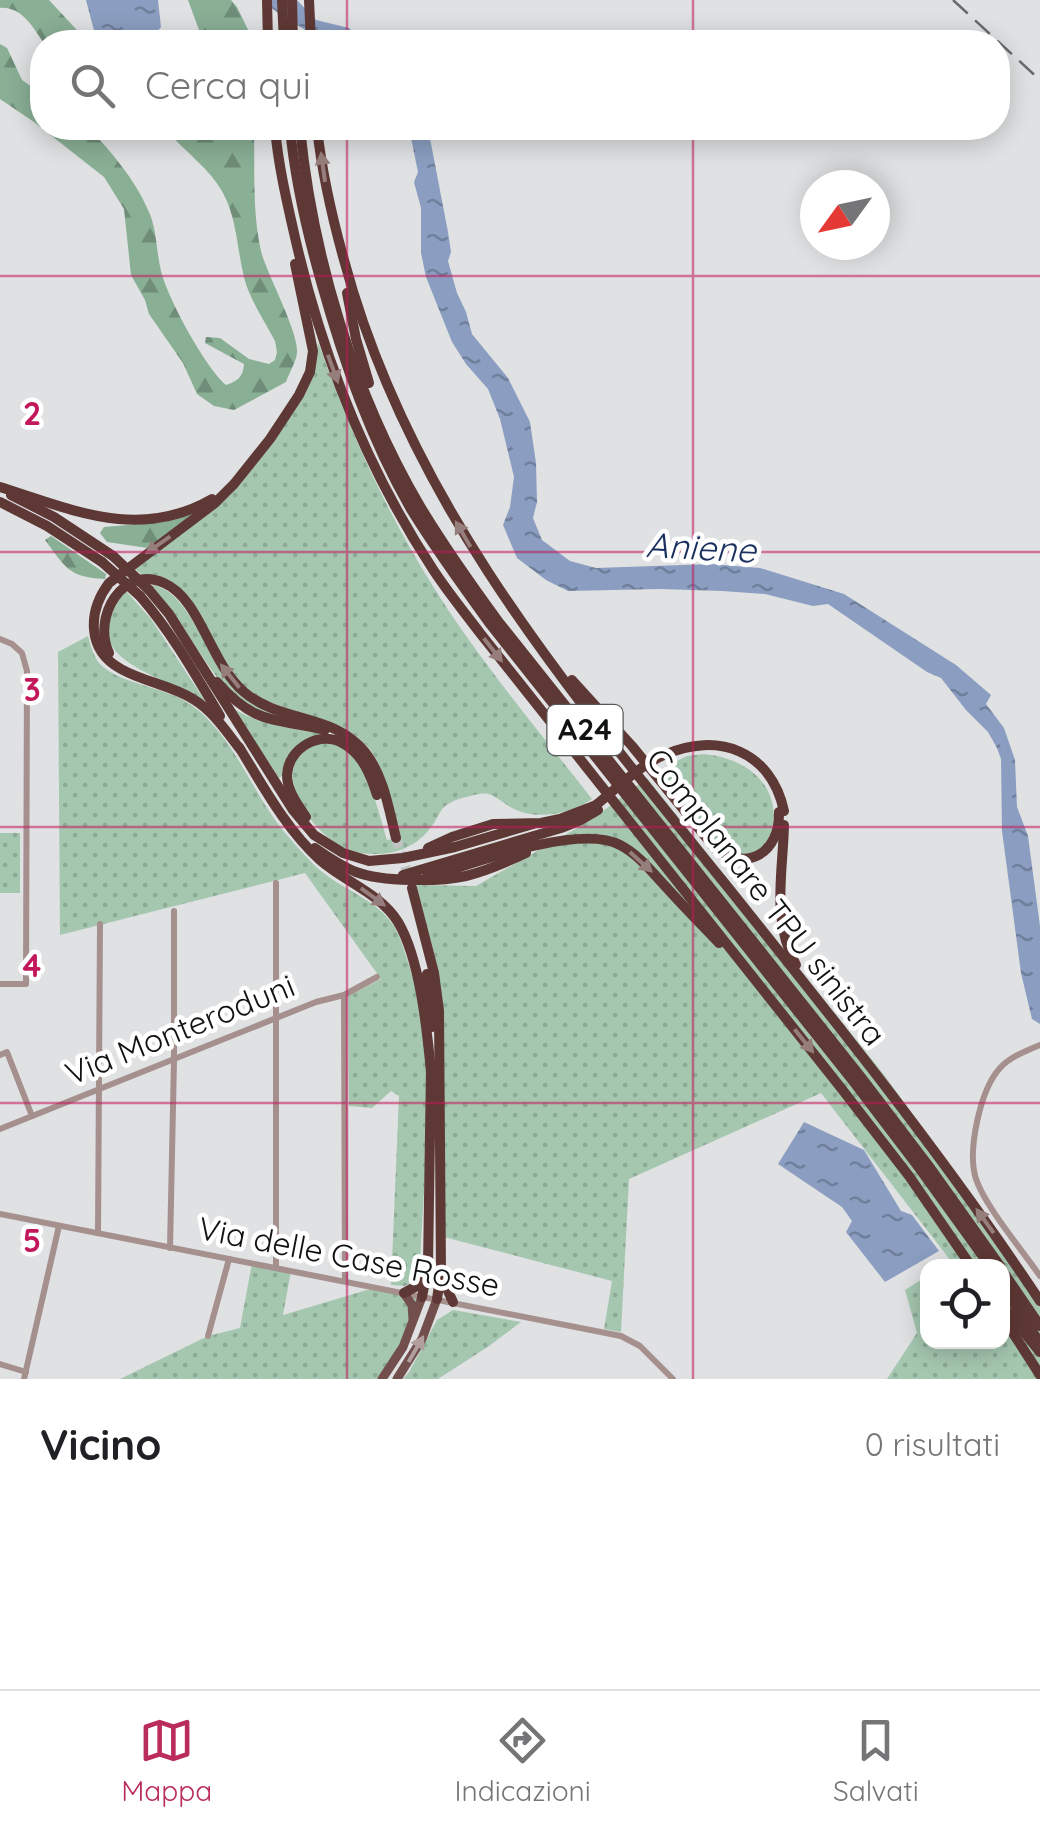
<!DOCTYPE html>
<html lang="it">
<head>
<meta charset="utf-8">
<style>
  :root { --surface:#fff; --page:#f2f2f2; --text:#202124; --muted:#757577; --line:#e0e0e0; --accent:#ba2c5b }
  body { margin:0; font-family:Quicksand,sans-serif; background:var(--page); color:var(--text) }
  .controls { position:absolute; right:30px; bottom:30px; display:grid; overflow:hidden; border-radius:20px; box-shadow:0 5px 25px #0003 }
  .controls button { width:90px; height:90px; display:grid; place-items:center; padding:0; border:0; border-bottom:2px solid var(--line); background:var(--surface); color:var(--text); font:50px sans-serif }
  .compass { position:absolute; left:800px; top:170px; width:90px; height:90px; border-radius:50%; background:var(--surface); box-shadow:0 5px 25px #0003; rotate:237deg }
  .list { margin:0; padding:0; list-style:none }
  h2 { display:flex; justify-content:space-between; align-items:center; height:130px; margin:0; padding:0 40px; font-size:42px }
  h2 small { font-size:32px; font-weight:400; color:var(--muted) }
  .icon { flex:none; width:55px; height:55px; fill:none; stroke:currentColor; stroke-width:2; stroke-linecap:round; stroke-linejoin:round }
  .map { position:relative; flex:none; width:1040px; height:1379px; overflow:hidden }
  .search { position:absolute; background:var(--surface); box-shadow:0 5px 25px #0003; left:30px; right:30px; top:30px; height:110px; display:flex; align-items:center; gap:25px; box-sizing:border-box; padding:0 35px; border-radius:40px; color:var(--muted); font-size:38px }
  .sheet { height:310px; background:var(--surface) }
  nav { display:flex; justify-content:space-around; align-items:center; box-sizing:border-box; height:140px; border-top:2px solid var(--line); background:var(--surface); font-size:28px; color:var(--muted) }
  nav a { display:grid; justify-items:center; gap:5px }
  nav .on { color:var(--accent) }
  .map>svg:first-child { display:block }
  .grass { fill:url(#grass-dots) }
  .forest { fill:url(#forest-firs) }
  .water { fill:url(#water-ripples) }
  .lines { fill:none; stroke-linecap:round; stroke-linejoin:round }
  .highway-tunnel { stroke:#c0c2c3; stroke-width:10; stroke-dasharray:10 5; stroke-linecap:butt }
  .minor { stroke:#a5908e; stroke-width:6 }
  .major { stroke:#724f4c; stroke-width:9 }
  .highway { stroke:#5e3835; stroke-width:10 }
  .rail { stroke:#696a6b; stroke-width:2.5; stroke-dasharray:20 10; stroke-linecap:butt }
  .highway-bridge { stroke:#5e3835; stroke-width:10 }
  .oneway { fill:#967e7c }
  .oneway2 { fill:#b19e9d }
  .grid { fill:none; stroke:#c2185b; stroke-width:2.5; stroke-opacity:0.55 }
  .labels { text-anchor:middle; stroke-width:9; stroke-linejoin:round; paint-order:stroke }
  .shield { fill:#fff; stroke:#585959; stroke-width:2.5 }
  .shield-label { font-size:30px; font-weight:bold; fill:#111212 }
  .street-label { font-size:32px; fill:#111212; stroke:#fff }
  .water-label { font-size:35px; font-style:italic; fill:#19305e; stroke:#fff }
  .grid-label { font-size:32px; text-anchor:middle; font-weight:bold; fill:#c2185b; stroke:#fff; stroke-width:9; stroke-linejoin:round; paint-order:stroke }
</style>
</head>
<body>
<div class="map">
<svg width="1040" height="1379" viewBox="0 0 1040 1379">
  <defs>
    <pattern id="grass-dots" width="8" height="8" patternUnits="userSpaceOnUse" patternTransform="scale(2.5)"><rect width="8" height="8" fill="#a5c7b0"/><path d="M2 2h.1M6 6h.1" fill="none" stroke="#8daa96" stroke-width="1.8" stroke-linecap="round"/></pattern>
    <pattern id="forest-firs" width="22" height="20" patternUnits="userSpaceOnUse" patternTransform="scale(2.5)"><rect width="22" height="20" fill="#89af95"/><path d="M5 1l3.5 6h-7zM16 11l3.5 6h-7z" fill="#6f8d78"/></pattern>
    <pattern id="water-ripples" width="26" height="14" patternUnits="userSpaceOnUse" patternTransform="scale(2.5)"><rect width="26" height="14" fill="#8b9ec1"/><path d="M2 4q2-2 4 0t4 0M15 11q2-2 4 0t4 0" fill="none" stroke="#707f9b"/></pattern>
  </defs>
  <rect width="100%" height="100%" fill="#dfe1e2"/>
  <g class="grass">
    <path d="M318 342C349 429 386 513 436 591 482 664 539 731 592 799 570 814 537 821 512 808 501 802 492 791 479 794 469 796 450 800 443 808 439 813 436 821 431 827 418 846 395 855 372 854 361 854 351 851 342 847 310 830 266 769 313 746 360 723 378 811 387 840L400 838C392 808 388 770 367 746 332 706 266 720 234 676 211 646 192 567 143 576L133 567 223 502 233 492 303 398 314 375Z"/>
    <path d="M152 585C192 592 207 663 236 691 253 708 276 714 298 722L252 709 223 686Z"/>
    <path d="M126 591 151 619 205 701C162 674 68 660 126 591Z"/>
    <path d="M88 636C91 646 93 656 100 664 119 684 166 687 190 704 234 735 251 792 285 833 293 842 312 864 321 871 345 891 376 899 394 926 400 936 404 950 408 962 439 1058 424 1165 420 1265L414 1281 405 1286 391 1285 399 1096 391 1091 372 1108 349 1106 348 996 381 979 305 873 60 935 58 652Z"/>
    <path d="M233 708C260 726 293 728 324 734 301 739 283 752 282 776L279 778Z"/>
    <path d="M704 754C811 766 776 884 724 849 699 832 678 794 659 770L687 756Z"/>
    <path d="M647 778 885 1076 1040 1293V1379H887L917 1333 905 1290 927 1276 928 1342H1002V1266H943L951 1261 821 1093 629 1179 621 1332 604 1329 612 1281 444 1237 442 1010 416 885 476 886 591 820Z"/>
    <rect x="0" y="833" width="20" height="60"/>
    <path d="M252 1263 291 1271 283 1315 377 1287 422 1297 411 1330 382 1379H120L208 1336 240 1328Z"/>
    <path d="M453 1310 521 1322 489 1346 438 1379H403L409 1372 437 1320Z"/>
  </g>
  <g class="forest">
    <path d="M0 0H49L88 42H43C33 27 21 6 0 8Z"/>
    <path d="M188 0H231L237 7 254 42H199V30Z"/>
    <path d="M0 44 7 48 22 80 42 94V128H89C111 152 135 179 148 210 157 228 156 251 161 271 168 299 205 367 226 385 238 381 243 377 244 364L205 343 206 337 220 338 249 359 269 364 275 360 277 352 275 341C265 321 249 299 244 277 237 249 237 219 223 193 209 167 183 151 165 128H254C255 169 252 211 261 251 267 275 299 332 297 353 296 362 289 373 286 382L234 410 214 406 197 394 183 363 149 314 145 300 131 275 124 209 104 177 34 122 0 99Z"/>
    <path d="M204 509 148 548 107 542 100 533 104 527 164 522Z"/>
    <path d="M51 536 106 574 105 579C68 577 66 568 45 540Z"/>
  </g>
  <g class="water">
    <path d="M86 0H158L161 27 149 41 97 42Z"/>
    <path d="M262 0H297L316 20 349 28 362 42H321C303 26 280 17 262 0Z"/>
    <path d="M403 128H428L448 232 451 252 448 261 457 293 466 312 472 334 508 378 530 422 536 463 537 502 533 518 542 540 570 561 596 568 711 564 760 568 844 594 956 665 991 695 986 704 1004 728 1015 760 1017 807 1028 836 1040 926V1024L1032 1019 1021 973 1002 831 1001 759 997 748 988 732 966 710 941 678 927 672 828 604 813 606 765 594 722 591 660 589 568 591 546 580 517 558 503 525 510 507 514 477 500 419 488 389 466 364 452 342 426 277 421 253V208L414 182 418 172 411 138Z"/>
    <path d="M804 1122 864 1150 901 1211 912 1215 939 1251 885 1282 846 1232 852 1221 842 1207 778 1164Z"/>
  </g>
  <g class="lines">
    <path class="highway-tunnel" d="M396 838 409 878"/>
    <g class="minor">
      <path d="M0 639 12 644 22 653 27 671 26 984H0"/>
      <path d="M276 883V1268"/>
      <path d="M344 995 345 1281"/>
      <path d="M1040 1045C1026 1051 1010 1057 1000 1068 980 1090 967 1151 976 1179 985 1206 1022 1250 1040 1276"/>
      <path d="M0 1055 7 1052 32 1116"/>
      <path d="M0 1129 316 1002 344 995 377 977"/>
      <path d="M0 1214 621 1336 640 1346 673 1379"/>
      <path d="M98 1233 100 924"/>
      <path d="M170 1248 174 1060V911"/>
      <path d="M208 1336 229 1259"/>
      <path d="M0 1364 26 1372"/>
      <path d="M24 1379 59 1226"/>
    </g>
    <g class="major">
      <path d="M404 1293 412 1305 413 1319"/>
      <path d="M382 1379 403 1347 422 1297"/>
      <path d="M397 1379 422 1339 437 1299"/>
    </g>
    <g class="highway">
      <path d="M267 0 268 42"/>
      <path d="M282 0 284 42"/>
      <path d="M292 0 293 42"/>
      <path d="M309 0 311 42"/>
      <path d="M275 128C278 163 286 198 294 233 321 353 366 468 434 571 448 592 464 612 480 633L841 1088 909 1176 971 1266"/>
      <path d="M290 128C295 181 307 233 322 285 344 363 371 440 412 511 436 550 463 587 490 624L853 1081 920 1169 990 1266"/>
      <path d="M300 128C313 258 354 393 420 506 444 546 471 584 498 621L861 1077 928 1165 1000 1266"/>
      <path d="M317 128C322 173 332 217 344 260 409 503 568 689 722 880 832 1017 943 1155 1040 1301"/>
      <path d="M347 293 356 339 369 383"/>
      <path d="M0 487C73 510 139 541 212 499"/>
      <path d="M11 495 54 517 113 556"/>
      <path d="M0 502 47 526 102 562"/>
      <path d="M149 590 169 614 293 810 314 835 343 853 369 861 403 858 455 847 533 824"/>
      <path d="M140 596C172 633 195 674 220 716"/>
      <path d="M109 653C92 617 123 564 164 583 201 599 209 662 244 692 280 723 334 713 365 752 384 776 389 810 396 838"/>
      <path d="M572 680 632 746 714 847C747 873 780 853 779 812"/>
      <path d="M217 682C255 725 273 718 325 730"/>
      <path d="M239 747C263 786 286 829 320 860 345 882 380 893 398 922 420 959 427 1029 431 1072"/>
      <path d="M240 749C226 731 213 711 193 699 170 685 144 682 121 669 86 650 88 611 109 583L215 503 234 484 270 439 299 395 310 372 313 351 295 264"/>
      <path d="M306 817C298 805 287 791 287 775 288 748 321 729 344 744 363 755 371 776 377 795"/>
      <path d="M784 825C783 873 771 920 796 965"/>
      <path d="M315 848C328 857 341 866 356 872 382 882 439 882 466 876 487 871 507 862 526 853"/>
      <path d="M428 848 452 837 493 824 541 823 560 819 594 806"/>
      <path d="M403 875 561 828 581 820 598 810"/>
      <path d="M426 878C471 864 579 823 620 845 638 854 652 872 666 887 683 906 701 924 719 943"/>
      <path d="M412 888 434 973 439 1011 441 1272 437 1299"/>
      <path d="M427 974 432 1027"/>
      <path d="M1002 1270 1040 1326"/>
      <path d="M443 1280 453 1302"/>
      <path d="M1002 1285 1040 1343"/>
      <path d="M404 1293 415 1287 423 1275"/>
      <path d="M422 1297 428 1265 431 1069"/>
      <path d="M1002 1305 1040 1352"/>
      <path d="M1002 1316 1040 1375"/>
    </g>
    <path class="rail" d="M953 0 1040 80"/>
    <g class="highway-bridge">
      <path d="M113 556 149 590"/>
      <path d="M102 562 140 596"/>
      <path d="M596 805C617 788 639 766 664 755 718 731 771 751 784 811"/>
    </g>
  </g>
  <defs><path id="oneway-solid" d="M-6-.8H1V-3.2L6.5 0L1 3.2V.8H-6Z" transform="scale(2.5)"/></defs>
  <g class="oneway">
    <use href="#oneway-solid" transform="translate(323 167) rotate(-98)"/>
    <use href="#oneway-solid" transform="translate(333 369) rotate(70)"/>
    <use href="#oneway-solid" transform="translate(463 534) rotate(-120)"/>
    <use href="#oneway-solid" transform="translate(158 545) rotate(145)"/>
    <use href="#oneway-solid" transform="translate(493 650) rotate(52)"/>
    <use href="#oneway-solid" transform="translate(230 676) rotate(-129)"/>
    <use href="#oneway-solid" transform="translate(641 862) rotate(42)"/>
    <use href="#oneway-solid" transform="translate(373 897) rotate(36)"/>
    <use href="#oneway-solid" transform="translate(804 1041) rotate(51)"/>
    <use href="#oneway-solid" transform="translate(985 1221) rotate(-126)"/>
  </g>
  <use class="oneway2" href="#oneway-solid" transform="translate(416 1349) rotate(-60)"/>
  <path class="grid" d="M347 0V42M693 0V42M347 128V1379M693 128V1379M0 276H1040M0 552H1040M0 827H1040M0 1103H1040"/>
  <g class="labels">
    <rect class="shield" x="547.5" y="705" width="75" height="50" rx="8"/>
    <g class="shield-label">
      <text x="585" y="740">A24</text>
    </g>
    <g class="street-label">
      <text transform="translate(766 897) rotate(52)" y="11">Complanare TPU sinistra</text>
      <text transform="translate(180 1030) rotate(-22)" y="11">Via Monteroduni</text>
      <text transform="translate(349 1257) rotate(11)" y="11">Via delle Case Rosse</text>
    </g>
    <g class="water-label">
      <text transform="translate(701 548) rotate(3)" y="12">Aniene</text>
    </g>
  </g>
  <g class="grid-label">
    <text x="32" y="425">2</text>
    <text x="32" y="701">3</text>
    <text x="32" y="977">4</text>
    <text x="32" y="1252">5</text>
  </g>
</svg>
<div class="controls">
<button><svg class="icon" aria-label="locate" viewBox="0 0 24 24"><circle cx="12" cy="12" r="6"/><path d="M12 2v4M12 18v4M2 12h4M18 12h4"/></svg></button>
</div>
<svg class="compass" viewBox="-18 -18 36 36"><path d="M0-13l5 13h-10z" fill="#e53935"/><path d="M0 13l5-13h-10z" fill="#757577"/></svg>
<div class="search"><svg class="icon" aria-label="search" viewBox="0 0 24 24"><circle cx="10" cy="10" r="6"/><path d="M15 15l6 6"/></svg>Cerca qui</div>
</div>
<section class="sheet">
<h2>Vicino<small>0 risultati</small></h2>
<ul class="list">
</ul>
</section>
<nav>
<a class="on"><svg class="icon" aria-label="map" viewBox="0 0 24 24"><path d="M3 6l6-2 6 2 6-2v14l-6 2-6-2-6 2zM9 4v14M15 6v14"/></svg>Mappa</a>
<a><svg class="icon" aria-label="directions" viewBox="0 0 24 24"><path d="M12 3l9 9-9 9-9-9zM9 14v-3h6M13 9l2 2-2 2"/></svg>Indicazioni</a>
<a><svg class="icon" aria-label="saved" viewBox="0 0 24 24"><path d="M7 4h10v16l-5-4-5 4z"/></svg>Salvati</a>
</nav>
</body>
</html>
